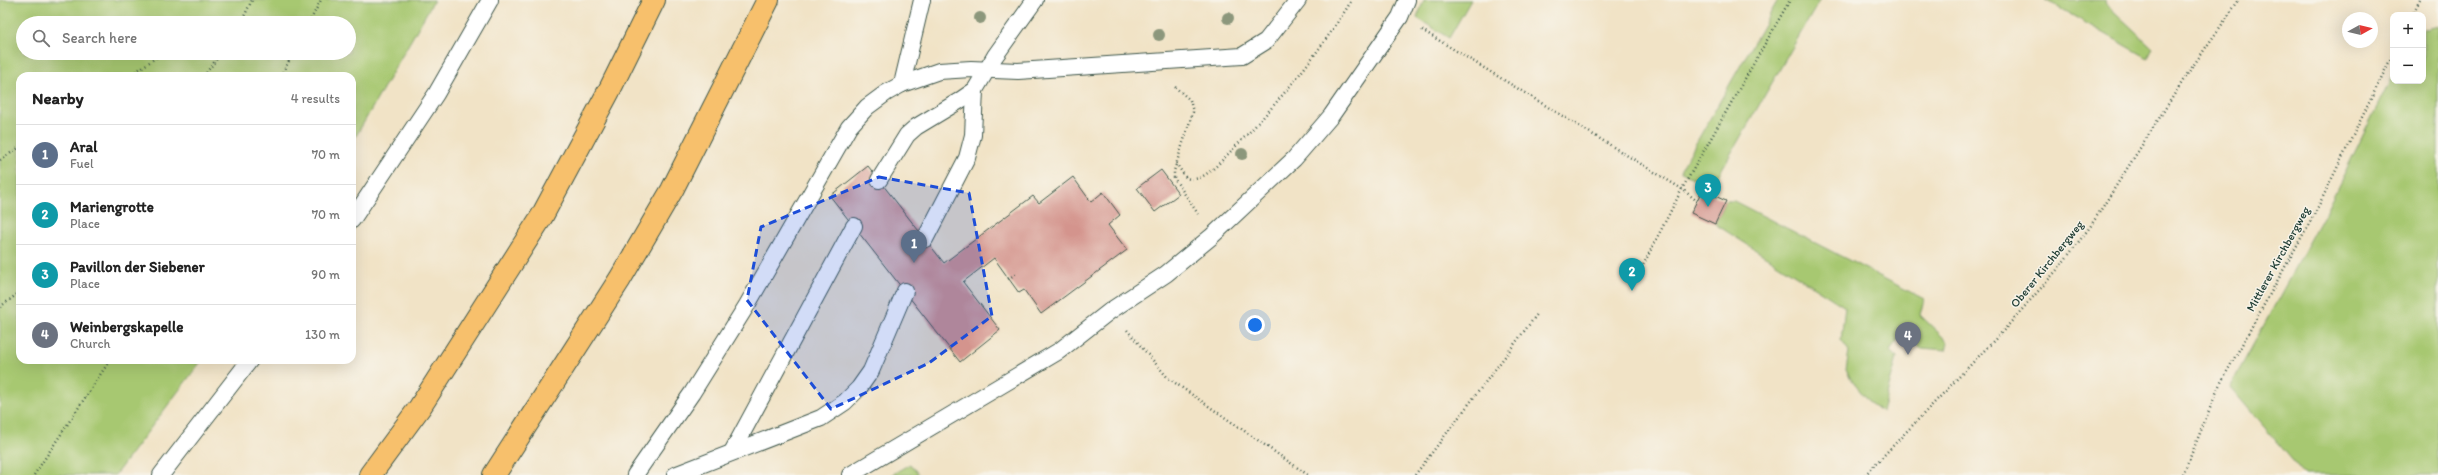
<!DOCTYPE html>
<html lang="en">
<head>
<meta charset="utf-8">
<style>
  :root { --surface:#fff; --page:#f6f6f6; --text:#222; --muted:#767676; --line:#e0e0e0; --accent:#111827 }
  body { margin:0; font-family:Itim,sans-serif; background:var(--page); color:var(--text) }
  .controls { position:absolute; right:12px; top:12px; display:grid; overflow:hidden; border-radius:8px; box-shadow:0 4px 16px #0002 }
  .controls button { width:36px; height:36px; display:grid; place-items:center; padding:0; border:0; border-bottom:1px solid var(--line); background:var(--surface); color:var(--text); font:20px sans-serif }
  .compass { position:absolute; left:2342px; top:12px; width:36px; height:36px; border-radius:50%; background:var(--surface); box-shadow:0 4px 16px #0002; rotate:82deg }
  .you { position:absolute; left:1255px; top:325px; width:14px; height:14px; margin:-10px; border:3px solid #fff; border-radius:50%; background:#1a73e8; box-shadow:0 0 0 6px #1a73e833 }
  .badge { display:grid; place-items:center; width:26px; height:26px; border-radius:50%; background:var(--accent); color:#fff; font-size:13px; font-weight:700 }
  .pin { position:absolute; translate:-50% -33px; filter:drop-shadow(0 1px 2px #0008) }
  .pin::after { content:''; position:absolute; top:21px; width:14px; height:12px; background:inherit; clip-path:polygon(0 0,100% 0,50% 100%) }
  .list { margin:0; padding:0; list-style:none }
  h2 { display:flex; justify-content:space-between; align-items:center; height:52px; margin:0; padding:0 16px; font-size:17px }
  h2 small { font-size:13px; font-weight:400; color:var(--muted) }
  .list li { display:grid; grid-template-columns:26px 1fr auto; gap:12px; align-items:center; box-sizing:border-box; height:60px; padding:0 16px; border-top:1px solid var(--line) }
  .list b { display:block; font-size:15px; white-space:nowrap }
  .list p { margin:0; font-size:13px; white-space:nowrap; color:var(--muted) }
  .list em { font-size:13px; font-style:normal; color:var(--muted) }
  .icon { flex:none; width:22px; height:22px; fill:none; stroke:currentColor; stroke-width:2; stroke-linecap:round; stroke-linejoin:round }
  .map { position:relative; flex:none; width:2438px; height:475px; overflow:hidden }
  .search { position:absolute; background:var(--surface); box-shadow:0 4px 16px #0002; left:16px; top:16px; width:340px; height:44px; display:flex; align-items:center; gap:10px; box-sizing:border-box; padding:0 14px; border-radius:22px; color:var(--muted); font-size:15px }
  .panel { position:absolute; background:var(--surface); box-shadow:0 4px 16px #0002; left:16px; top:72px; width:340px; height:292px; border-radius:12px }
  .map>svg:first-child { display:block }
  .green { fill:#a7c871; stroke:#638252; fill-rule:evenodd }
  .building { fill:#d4948d }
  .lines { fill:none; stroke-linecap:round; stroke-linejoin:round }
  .lane-casing { stroke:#3e564a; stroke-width:18 }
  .highway-casing { stroke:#3e564a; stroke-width:24 }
  .path { stroke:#3e564a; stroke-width:2.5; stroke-dasharray:1 3; stroke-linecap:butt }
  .lane { stroke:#fff; stroke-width:16 }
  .highway { stroke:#f7c06c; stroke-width:22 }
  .tree { fill:#8c977c }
  .marked { fill:#1d4ed8; fill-opacity:0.2; stroke:#1d4ed8; stroke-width:3; stroke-dasharray:8 5; stroke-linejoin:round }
  .labels { text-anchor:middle; stroke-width:3; stroke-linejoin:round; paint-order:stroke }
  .street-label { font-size:12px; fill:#1f3d34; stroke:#f7f3e8 }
</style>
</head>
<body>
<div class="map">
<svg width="2438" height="475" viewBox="0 0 2438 475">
  <rect width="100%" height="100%" fill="#f7f3e8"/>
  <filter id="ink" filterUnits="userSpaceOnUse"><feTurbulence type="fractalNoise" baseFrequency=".025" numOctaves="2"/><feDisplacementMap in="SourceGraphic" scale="8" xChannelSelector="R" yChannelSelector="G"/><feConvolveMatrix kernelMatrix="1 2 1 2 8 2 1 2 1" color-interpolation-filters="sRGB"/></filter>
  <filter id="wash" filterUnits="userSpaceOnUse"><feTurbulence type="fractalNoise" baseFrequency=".012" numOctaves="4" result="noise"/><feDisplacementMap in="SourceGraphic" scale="16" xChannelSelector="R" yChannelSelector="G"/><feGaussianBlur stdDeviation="0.9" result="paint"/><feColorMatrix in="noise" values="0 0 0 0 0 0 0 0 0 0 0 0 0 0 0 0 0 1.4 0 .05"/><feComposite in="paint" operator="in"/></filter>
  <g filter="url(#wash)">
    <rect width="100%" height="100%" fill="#f1e3c6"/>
    <g class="green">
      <path d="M0 0H434L352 143V76H20V360H202L115 475H0ZM23 23H349V53H23Z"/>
      <path d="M1424 0H1471L1449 38 1417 18Z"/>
      <path d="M1778 0H1820L1711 188 1680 171Z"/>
      <path d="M2045 0H2106L2105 3 2153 48 2148 58Z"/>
      <path d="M2438 26V475H2305L2230 387 2324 215 2393 74V81H2423V30Z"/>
      <path d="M1726 201H1734L1924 299 1920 315 1948 342 1946 350 1921 348 1901 336 1890 351 1897 358 1882 412 1870 403 1852 381 1846 370 1849 351 1841 340 1845 307 1715 224Z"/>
      <path d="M910 464 919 475H891Z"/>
    </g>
    <g id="blocks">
      <g class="building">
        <path d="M868 166 944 263 1033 196 1039 203 1073 177 1091 202 1103 192 1120 215 1108 225 1127 250 1041 314 1024 290 1019 293 994 258 963 282 1000 330 960 362 830 196Z"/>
        <path d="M1161 170 1179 194 1155 212 1137 188Z"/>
        <path d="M1702 190 1726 201 1715 224 1691 213Z"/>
      </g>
    </g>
  </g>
  <g filter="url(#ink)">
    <use href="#blocks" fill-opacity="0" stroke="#3e564a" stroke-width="1"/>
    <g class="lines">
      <defs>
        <g id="lane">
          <path d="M902 84 922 0"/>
          <path d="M879 180 907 135 916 127 959 101 975 90 995 56 1035 0"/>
          <path d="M352 220 436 94 490 0"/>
          <path d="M925 239 967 158 973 135 975 90"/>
          <path d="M732 452 854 226"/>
          <path d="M161 475 250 360"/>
          <path d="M635 475 692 393 747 305 849 127 867 107 886 93 902 84 939 71 971 69 1018 71 1242 56 1266 41 1298 0"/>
          <path d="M675 475 821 418 845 402 859 388 871 371 905 291"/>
          <path d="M850 475 1059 351 1110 311 1166 274 1211 237 1294 159 1331 116 1400 17 1407 0"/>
        </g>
        <g id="highway">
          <path d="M370 475 420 407 542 216 610 89 654 0"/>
          <path d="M494 475 620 279 672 190 768 0"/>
        </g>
      </defs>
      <use href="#lane" class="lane-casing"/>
      <use href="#highway" class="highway-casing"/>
      <g class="path">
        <path d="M2412 15 2420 0"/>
        <path d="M241 23 252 0"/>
        <path d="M309 23 321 0"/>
        <path d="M1422 30 1682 189 1697 201"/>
        <path d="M129 76 163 53"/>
        <path d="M204 76 221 53"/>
        <path d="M281 76 293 53"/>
        <path d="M1175 87 1190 100 1193 112 1174 171V178L1198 214"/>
        <path d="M0 160 20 147"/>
        <path d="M1176 163 1186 178C1192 180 1198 179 1203 176 1214 170 1224 158 1233 149 1277 105 1319 53 1352 0"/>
        <path d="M1008 279 1017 273"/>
        <path d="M1636 279 1682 189 1790 0"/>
        <path d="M0 307 20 292"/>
        <path d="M1127 330 1168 378 1308 475"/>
        <path d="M34 475 110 360"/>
        <path d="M1415 475 1538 313"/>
        <path d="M1865 475 2004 330 2057 270 2090 227 2186 76 2239 0"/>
        <path d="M2183 475 2219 386 2316 211 2393 54"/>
      </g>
      <use href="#lane" class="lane"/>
      <use href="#highway" class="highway"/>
    </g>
    <g class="tree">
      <circle cx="980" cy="18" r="6"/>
      <circle cx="1228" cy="18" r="6"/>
      <circle cx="1159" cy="35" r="6"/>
      <circle cx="1242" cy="154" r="6"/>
    </g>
  </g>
  <path class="marked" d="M879 177 969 193 992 316 929 363 831 409 747 300 761 227Z"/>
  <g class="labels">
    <g class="street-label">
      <text transform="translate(2278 259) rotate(-61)" y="4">Mittlerer Kirchbergweg</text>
      <text transform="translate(2047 264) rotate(-51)" y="4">Oberer Kirchbergweg</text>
    </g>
  </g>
</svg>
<div class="controls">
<button>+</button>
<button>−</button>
</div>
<svg class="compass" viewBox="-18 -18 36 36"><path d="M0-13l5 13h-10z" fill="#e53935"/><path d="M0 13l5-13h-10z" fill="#767676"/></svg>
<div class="you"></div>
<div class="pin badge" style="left:914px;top:263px;background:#5c6f8a">1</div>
<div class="pin badge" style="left:1632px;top:291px;background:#0f9aa8">2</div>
<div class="pin badge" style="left:1708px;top:207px;background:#0f9aa8">3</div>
<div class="pin badge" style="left:1908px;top:355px;background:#6b7280">4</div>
<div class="search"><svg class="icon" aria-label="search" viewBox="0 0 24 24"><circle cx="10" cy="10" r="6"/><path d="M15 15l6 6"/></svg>Search here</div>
<section class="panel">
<h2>Nearby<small>4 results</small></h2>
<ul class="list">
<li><span class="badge" style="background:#5c6f8a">1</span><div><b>Aral</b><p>Fuel</p></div><em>70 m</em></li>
<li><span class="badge" style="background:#0f9aa8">2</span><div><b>Mariengrotte</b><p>Place</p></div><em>70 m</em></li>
<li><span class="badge" style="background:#0f9aa8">3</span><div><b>Pavillon der Siebener</b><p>Place</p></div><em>90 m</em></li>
<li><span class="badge" style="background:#6b7280">4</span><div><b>Weinbergskapelle</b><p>Church</p></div><em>130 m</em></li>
</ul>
</section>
</div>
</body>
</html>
